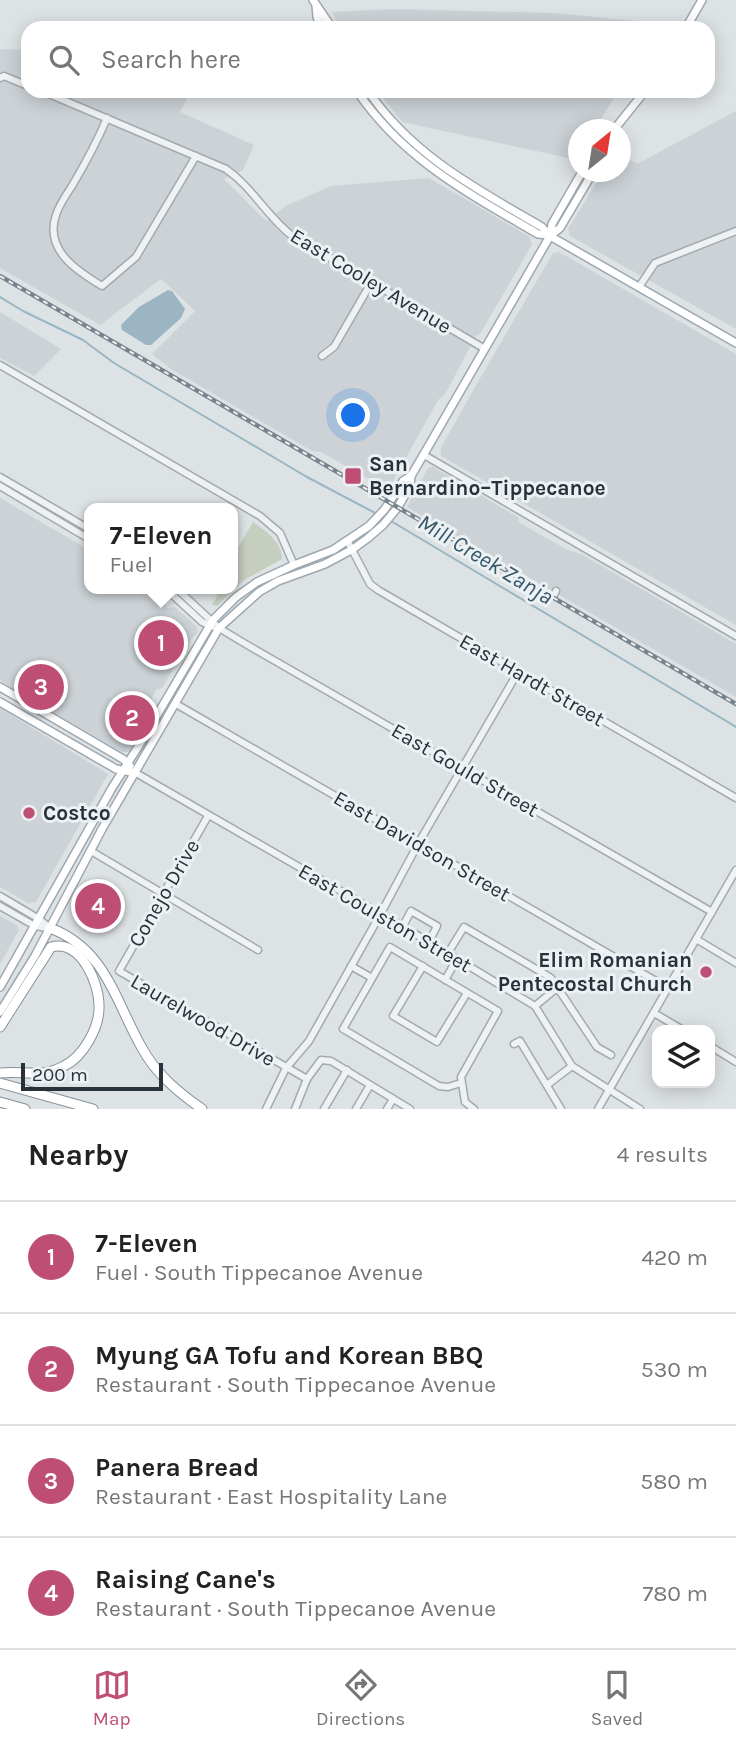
<!DOCTYPE html>
<html lang="en">
<head>
<meta charset="utf-8">
<style>
  :root { --surface:#fff; --page:#f2f2f2; --text:#222; --muted:#767676; --line:#e0e0e0; --accent:#bf4e74 }
  body { margin:0; font-family:Karla,sans-serif; background:var(--page); color:var(--text) }
  .controls { position:absolute; right:21px; bottom:21px; display:grid; overflow:hidden; border-radius:14px; box-shadow:0 4px 18px #0003 }
  .controls button { width:63px; height:63px; display:grid; place-items:center; padding:0; border:0; border-bottom:2px solid var(--line); background:var(--surface); color:var(--text); font:35px sans-serif }
  .compass { position:absolute; left:568px; top:119px; width:63px; height:63px; border-radius:50%; background:var(--surface); box-shadow:0 4px 18px #0003; rotate:30deg }
  .scale { position:absolute; left:21px; bottom:18px; width:142px; box-sizing:border-box; padding-left:7px; border:4px solid #28323a; border-top:0; font-size:19px; line-height:24px; white-space:nowrap; color:#28323a; -webkit-text-stroke:5px #ecf1f3; paint-order:stroke }
  .you { position:absolute; left:354px; top:416px; width:24px; height:24px; margin:-18px; border:5px solid #fff; border-radius:50%; background:#1a73e8; box-shadow:0 0 0 10px #1a73e833 }
  .badge { display:grid; place-items:center; width:46px; height:46px; border-radius:50%; background:var(--accent); color:#fff; font-size:23px; font-weight:700 }
  .pin { position:absolute; translate:-50% -50%; border:4px solid #fff; box-shadow:0 2px 7px #0006 }
  .popup { position:absolute; left:84px; top:503px; width:154px; height:91px; box-sizing:border-box; display:grid; place-content:center; border-radius:14px; background:var(--surface); filter:drop-shadow(0 2px 5px #0005); font-size:23px; white-space:nowrap; color:var(--muted) }
  .popup b { font-size:26px; color:var(--text) }
  .popup::after { content:''; position:absolute; left:50%; top:100%; margin-left:-14px; border:14px solid transparent; border-top-color:var(--surface) }
  .list { margin:0; padding:0; list-style:none }
  h2 { display:flex; justify-content:space-between; align-items:center; height:91px; margin:0; padding:0 28px; font-size:30px }
  h2 small { font-size:23px; font-weight:400; color:var(--muted) }
  .list li { display:grid; grid-template-columns:46px 1fr auto; gap:21px; align-items:center; box-sizing:border-box; height:112px; padding:0 28px; border-top:2px solid var(--line) }
  .list b { display:block; font-size:26px; white-space:nowrap }
  .list p { margin:0; font-size:23px; white-space:nowrap; color:var(--muted) }
  .list em { font-size:23px; font-style:normal; color:var(--muted) }
  .icon { flex:none; width:38px; height:38px; fill:none; stroke:currentColor; stroke-width:2; stroke-linecap:round; stroke-linejoin:round }
  .map { position:relative; flex:none; width:736px; height:1109px; overflow:hidden }
  .search { position:absolute; background:var(--surface); box-shadow:0 4px 18px #0003; left:21px; right:21px; top:21px; height:77px; display:flex; align-items:center; gap:18px; box-sizing:border-box; padding:0 24px; border-radius:21px; color:var(--muted); font-size:26px }
  .sheet { height:539px; background:var(--surface) }
  nav { display:flex; justify-content:space-around; align-items:center; box-sizing:border-box; height:98px; border-top:2px solid var(--line); background:var(--surface); font-size:19px; color:var(--muted) }
  nav a { display:grid; justify-items:center; gap:4px }
  nav .on { color:var(--accent) }
  .map>svg:first-child { display:block }
  .built { fill:#ccd2d6 }
  .green { fill:#c6cebf }
  .water { fill:#9bb5c2 }
  .lines { fill:none; stroke-linecap:round; stroke-linejoin:round }
  .stream { stroke:#9bb5c2; stroke-width:2 }
  .minor-casing { stroke:#a3aaae; stroke-width:9 }
  .major-casing { stroke:#9ea8b0; stroke-width:10 }
  .highway-casing { stroke:#86929a; stroke-width:11 }
  .minor { stroke:#eff2f4; stroke-width:6 }
  .major { stroke:#fff; stroke-width:7 }
  .highway { stroke:#fff; stroke-width:9 }
  .rail-casing { stroke:#78848d; stroke-width:4.5 }
  .rail { stroke:#ecf1f3; stroke-width:2; stroke-dasharray:5; stroke-linecap:butt }
  .poi-dot { fill:#bf4e74; stroke:#ecf1f3; stroke-width:2.5 }
  .labels { text-anchor:middle; stroke-width:6; stroke-linejoin:round; paint-order:stroke }
  .street-label { font-size:21px; fill:#28323a; stroke:#ecf1f3 }
  .poi-label { font-size:21px; font-weight:bold; fill:#28323a; stroke:#ecf1f3; text-anchor:start }
  .water-label { font-size:23px; font-style:italic; fill:#37576a; stroke:#ecf1f3 }
</style>
</head>
<body>
<div class="map">
<svg width="736" height="1109" viewBox="0 0 736 1109">
  <rect width="100%" height="100%" fill="#dde2e5"/>
  <g class="built">
    <path d="M394 9 554 13 657 23 654 28H340L332 12Z"/>
    <path d="M0 49 28 50V91H191L180 112 254 145 243 170 224 179 266 221 286 206 331 186 429 178 530 237 532 244 522 262 480 334 476 336 444 396 438 400 388 490 321 452 312 451 171 369 152 354 195 311 161 279 100 325 0 268Z"/>
    <path d="M378 91H618L595 129 578 130V160L402 122Z"/>
    <path d="M736 111V329L570 236 568 229 603 172H620L621 155 637 164Z"/>
    <path d="M559 252 736 354V625L441 456V448L475 387 553 253Z"/>
    <path d="M0 312 61 349 34 376 0 358Z"/>
    <path d="M433 467 519 518 518 522 566 549 583 555 736 644V697L407 507 428 468Z"/>
    <path d="M0 498 89 550V589H152L162 598 167 608 175 607 197 627 198 632 188 643 162 688 156 690 152 697 153 702 145 717 142 730 128 752H122L21 694 0 680Z"/>
    <path d="M0 708 108 774 36 902 28 903 0 887Z"/>
    <path d="M0 916 17 925 19 930 0 964Z"/>
  </g>
  <path class="green" d="M253 522C266 531 282 542 282 559L244 580 217 606 212 605 221 589H233V556Z"/>
  <path class="water" d="M168 290 172 291 185 309 181 318 151 345H146L122 330 121 325 139 307Z"/>
  <g class="lines">
    <g class="stream">
      <path d="M0 297 23 311 83 340 114 363 307 477 377 514"/>
      <path d="M391 521 736 727"/>
    </g>
    <defs>
      <g id="minor">
        <path d="M0 78 4 76 28 86"/>
        <path d="M42 91 226 169C252 187 266 215 291 235L485 349"/>
        <path d="M107 118C97 142 85 164 72 186 66 195 59 205 56 215 44 250 77 271 102 286L136 257 196 156"/>
        <path d="M639 287 655 263 736 231"/>
        <path d="M322 356 334 347 371 283"/>
        <path d="M0 365 260 516 280 533 294 565"/>
        <path d="M424 455 736 636"/>
        <path d="M0 477 89 529"/>
        <path d="M0 486 89 539"/>
        <path d="M348 542 370 584 378 590 736 798"/>
        <path d="M166 589 202 622 214 627"/>
        <path d="M177 589 219 628 249 646 712 912"/>
        <path d="M554 595 556 591"/>
        <path d="M176 704 668 988"/>
        <path d="M136 773 429 942 535 1006 572 1066 640 1109"/>
        <path d="M208 816 119 971 307 1079 321 1060 331 1061 410 1109"/>
        <path d="M91 851 258 950"/>
        <path d="M0 896 39 919 50 928"/>
        <path d="M0 906 35 926 48 928"/>
        <path d="M403 926 411 911 437 926 429 942"/>
        <path d="M696 939 736 963"/>
        <path d="M448 953 464 927 543 973 551 978 597 1047 611 1055"/>
        <path d="M351 966 372 978"/>
        <path d="M423 966 393 1016 437 1042 467 993"/>
        <path d="M445 980 457 959"/>
        <path d="M535 1006 557 988"/>
        <path d="M654 1013 683 1030"/>
        <path d="M514 1044 520 1041 561 1109"/>
        <path d="M710 1046 736 1062"/>
        <path d="M461 1083 448 1087 439 1086 343 1029 390 947 498 1011 461 1077 465 1102 474 1109"/>
        <path d="M547 1085 572 1066"/>
        <path d="M266 1109 286 1068 309 1041 380 915 418 844 518 672"/>
        <path d="M295 1109 307 1079"/>
        <path d="M324 1109 347 1070"/>
        <path d="M356 1109 370 1085"/>
        <path d="M387 1109 393 1099"/>
        <path d="M598 1109 736 870"/>
      </g>
      <g id="major">
        <path d="M313 0 332 28"/>
        <path d="M316 6 317 17 322 28"/>
        <path d="M686 28 702 0"/>
        <path d="M357 91C404 160 468 193 538 234L549 235"/>
        <path d="M368 91C413 156 475 188 542 227L550 236 736 343"/>
        <path d="M609 130 617 126 645 91"/>
        <path d="M551 235 560 228 593 172"/>
        <path d="M0 687 123 759 130 766"/>
        <path d="M0 702 116 769 136 773"/>
        <path d="M0 987 112 788 143 739 213 620 236 597 257 582 294 565 333 550 369 526 385 509 403 481 411 476 428 447 550 236 552 224 582 172"/>
        <path d="M0 1012 35 956 102 829 219 628 259 592 278 581 325 564 353 549 368 538 383 525 398 507 410 486 411 476"/>
      </g>
      <g id="highway">
        <path d="M50 928C106 949 115 1001 142 1048 156 1074 178 1092 202 1109"/>
        <path d="M0 1027 51 947C81 939 100 984 99 1008 99 1028 83 1057 64 1066 40 1079 24 1070 0 1073"/>
        <path d="M0 1083 93 1109"/>
        <path d="M0 1102 25 1109"/>
      </g>
    </defs>
    <use href="#minor" class="minor-casing"/>
    <use href="#major" class="major-casing"/>
    <use href="#highway" class="highway-casing"/>
    <use href="#minor" class="minor"/>
    <use href="#major" class="major"/>
    <use href="#highway" class="highway"/>
    <defs>
      <path id="rail" d="M0 276 736 704"/>
    </defs>
    <use href="#rail" class="rail-casing"/>
    <use href="#rail" class="rail"/>
  </g>
  <g class="poi-dot">
    <rect x="344" y="467" width="18" height="18" rx="3.5"/>
    <circle cx="29" cy="813" r="7"/>
    <circle cx="706" cy="972" r="7"/>
  </g>
  <g class="labels">
    <g class="street-label">
      <text transform="translate(371 281) rotate(31)" y="7">East Cooley Avenue</text>
      <text transform="translate(532 680) rotate(30)" y="7">East Hardt Street</text>
      <text transform="translate(465 770) rotate(30)" y="7">East Gould Street</text>
      <text transform="translate(422 846) rotate(30)" y="7">East Davidson Street</text>
      <text transform="translate(164 893) rotate(-60)" y="7">Conejo Drive</text>
      <text transform="translate(385 918) rotate(30)" y="7">East Coulston Street</text>
      <text transform="translate(203 1020) rotate(30)" y="7">Laurelwood Drive</text>
    </g>
    <g class="poi-label">
      <text x="369" y="471">San<tspan x="369" dy="24">Bernardino–Tippecanoe</tspan></text>
      <text x="43" y="820">Costco</text>
      <text x="692" y="967" text-anchor="end">Elim Romanian<tspan x="692" dy="24">Pentecostal Church</tspan></text>
    </g>
    <g class="water-label">
      <text transform="translate(486 559) rotate(31)" y="8">Mill Creek Zanja</text>
    </g>
  </g>
</svg>
<div class="controls">
<button><svg class="icon" aria-label="layers" viewBox="0 0 24 24"><path d="M12 4l9 5-9 5-9-5zM3 14l9 5 9-5"/></svg></button>
</div>
<svg class="compass" viewBox="-18 -18 36 36"><path d="M0-13l5 13h-10z" fill="#e53935"/><path d="M0 13l5-13h-10z" fill="#767676"/></svg>
<div class="scale">200 m</div>
<div class="you"></div>
<div class="pin badge" style="left:161px;top:643px">1</div>
<div class="popup"><b>7-Eleven</b>Fuel</div>
<div class="pin badge" style="left:132px;top:718px">2</div>
<div class="pin badge" style="left:41px;top:687px">3</div>
<div class="pin badge" style="left:98px;top:906px">4</div>
<div class="search"><svg class="icon" aria-label="search" viewBox="0 0 24 24"><circle cx="10" cy="10" r="6"/><path d="M15 15l6 6"/></svg>Search here</div>
</div>
<section class="sheet">
<h2>Nearby<small>4 results</small></h2>
<ul class="list">
<li><span class="badge">1</span><div><b>7-Eleven</b><p>Fuel · South Tippecanoe Avenue</p></div><em>420 m</em></li>
<li><span class="badge">2</span><div><b>Myung GA Tofu and Korean BBQ</b><p>Restaurant · South Tippecanoe Avenue</p></div><em>530 m</em></li>
<li><span class="badge">3</span><div><b>Panera Bread</b><p>Restaurant · East Hospitality Lane</p></div><em>580 m</em></li>
<li><span class="badge">4</span><div><b>Raising Cane's</b><p>Restaurant · South Tippecanoe Avenue</p></div><em>780 m</em></li>
</ul>
</section>
<nav>
<a class="on"><svg class="icon" aria-label="map" viewBox="0 0 24 24"><path d="M3 6l6-2 6 2 6-2v14l-6 2-6-2-6 2zM9 4v14M15 6v14"/></svg>Map</a>
<a><svg class="icon" aria-label="directions" viewBox="0 0 24 24"><path d="M12 3l9 9-9 9-9-9zM9 14v-3h6M13 9l2 2-2 2"/></svg>Directions</a>
<a><svg class="icon" aria-label="saved" viewBox="0 0 24 24"><path d="M7 4h10v16l-5-4-5 4z"/></svg>Saved</a>
</nav>
</body>
</html>
